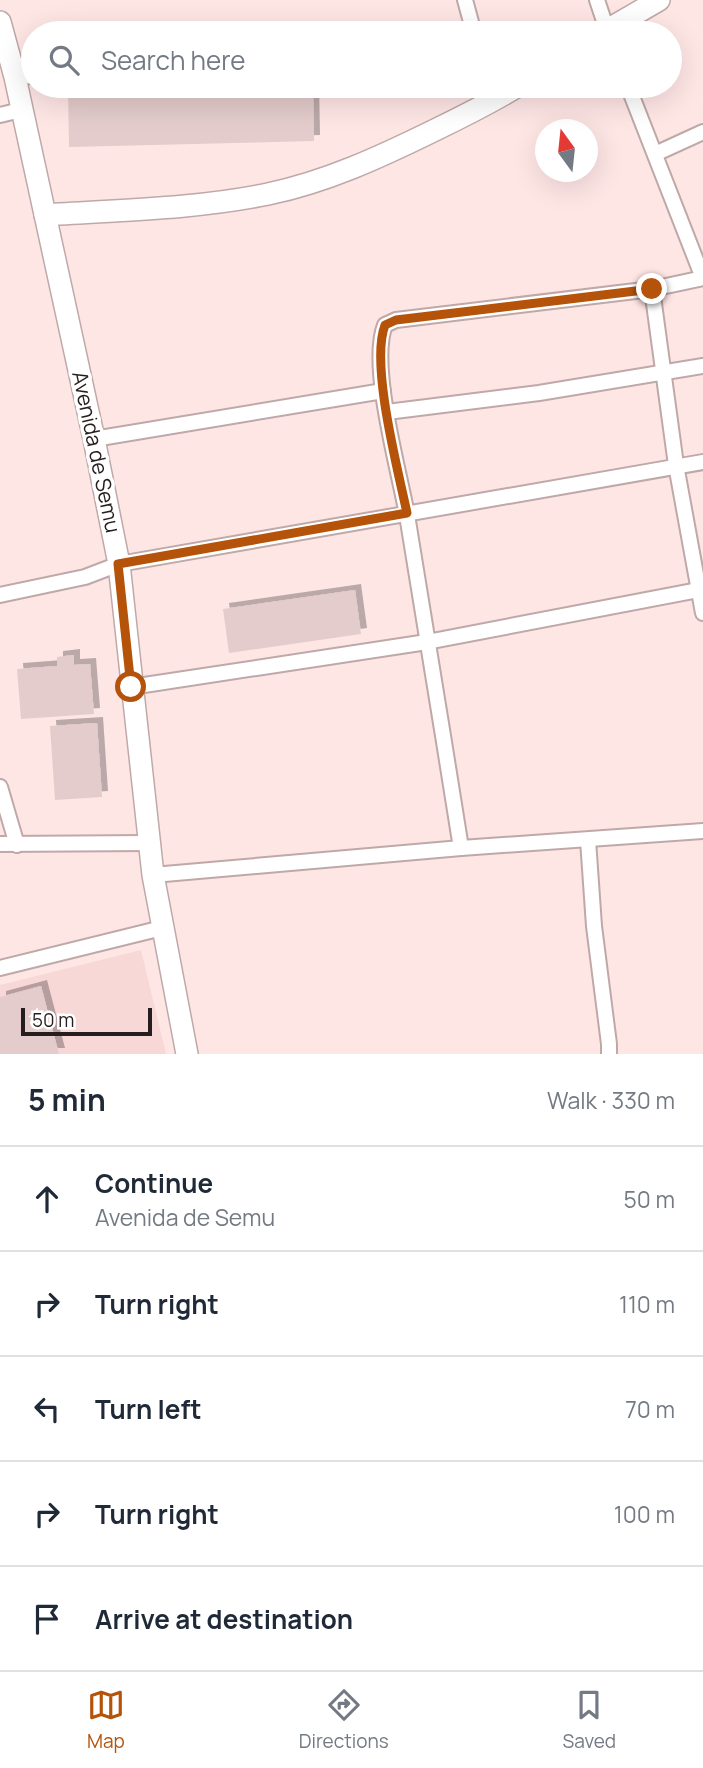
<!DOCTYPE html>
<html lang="en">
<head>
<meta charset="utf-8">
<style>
  :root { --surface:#fff; --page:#f6f6f7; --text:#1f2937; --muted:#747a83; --line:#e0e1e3; --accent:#b45309 }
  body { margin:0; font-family:Manrope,sans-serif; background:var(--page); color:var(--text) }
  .compass { position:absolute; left:535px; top:119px; width:63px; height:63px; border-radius:50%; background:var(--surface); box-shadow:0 7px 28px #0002; rotate:345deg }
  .scale { position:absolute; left:21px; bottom:18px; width:131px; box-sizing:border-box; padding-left:7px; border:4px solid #261e1e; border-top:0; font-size:19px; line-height:24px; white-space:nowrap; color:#261e1e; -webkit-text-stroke:5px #fff; paint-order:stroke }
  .stop { position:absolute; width:21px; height:21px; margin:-16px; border:5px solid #b45309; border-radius:50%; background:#fff }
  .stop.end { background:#b45309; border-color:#fff; box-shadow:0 2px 7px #0008 }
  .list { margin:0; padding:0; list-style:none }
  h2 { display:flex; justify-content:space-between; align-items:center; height:91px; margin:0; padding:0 28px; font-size:30px }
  h2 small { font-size:23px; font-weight:400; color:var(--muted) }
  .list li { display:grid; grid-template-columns:46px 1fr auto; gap:21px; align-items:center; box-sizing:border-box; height:105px; padding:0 28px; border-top:2px solid var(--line) }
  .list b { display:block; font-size:26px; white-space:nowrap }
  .list p { margin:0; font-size:23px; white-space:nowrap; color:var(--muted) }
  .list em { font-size:23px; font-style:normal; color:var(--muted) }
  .icon { flex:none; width:38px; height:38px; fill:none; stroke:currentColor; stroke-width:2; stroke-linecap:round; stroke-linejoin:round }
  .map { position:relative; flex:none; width:703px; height:1054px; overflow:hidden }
  .search { position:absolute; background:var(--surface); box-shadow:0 7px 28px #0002; left:21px; right:21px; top:21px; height:77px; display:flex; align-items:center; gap:18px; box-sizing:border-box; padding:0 24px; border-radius:38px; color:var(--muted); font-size:26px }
  .sheet { height:616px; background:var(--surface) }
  nav { display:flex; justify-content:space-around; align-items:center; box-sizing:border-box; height:98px; border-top:2px solid var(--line); background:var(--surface); font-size:19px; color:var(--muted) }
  nav a { display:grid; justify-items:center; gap:4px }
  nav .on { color:var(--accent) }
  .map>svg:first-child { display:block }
  .built { fill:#f8d8d7 }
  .building { fill:#e3cccb; filter:url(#shadow) }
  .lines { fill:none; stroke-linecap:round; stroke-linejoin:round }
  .street-casing { stroke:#bfa9a8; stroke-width:18 }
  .secondary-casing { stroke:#bfa9a8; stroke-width:24 }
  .street { stroke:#fff; stroke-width:14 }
  .secondary { stroke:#fff; stroke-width:21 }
  .route { stroke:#b45309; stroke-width:9 }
  .labels { text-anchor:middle; stroke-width:7; stroke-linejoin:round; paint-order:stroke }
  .street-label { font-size:21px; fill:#261e1e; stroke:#fff }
</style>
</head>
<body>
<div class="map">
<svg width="703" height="1054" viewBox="0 0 703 1054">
  <defs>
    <filter id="shadow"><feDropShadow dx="6" dy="-6" stdDeviation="0" flood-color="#0004"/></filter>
  </defs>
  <rect width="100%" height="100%" fill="#fee6e5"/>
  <path class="built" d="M141 950 166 1054H0V985Z"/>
  <g class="building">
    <path d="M68 86H313L314 141 69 147Z"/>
    <path d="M355 590 361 634 229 653 223 609Z"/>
    <path d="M74 655V665L90 664 94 714 21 719 17 669 57 666V657Z"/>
    <path d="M97 723 102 797 55 800 50 726Z"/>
    <path d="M41 986 59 1054H0V997Z"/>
  </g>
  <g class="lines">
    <defs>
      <g id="street">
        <path d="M465 0 474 33"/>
        <path d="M597 0 608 33"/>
        <path d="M15 77 33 76"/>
        <path d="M628 86 703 278"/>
        <path d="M0 115 21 110"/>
        <path d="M655 154 703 132"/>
        <path d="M652 289 676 465 703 613"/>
        <path d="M387 412 539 393 703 366"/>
        <path d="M94 439 383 391"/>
        <path d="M0 595 85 577 119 564 703 462"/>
        <path d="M131 687 427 642 703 589"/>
        <path d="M0 787 17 845"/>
        <path d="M588 840 594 926 609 1044V1054"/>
        <path d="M0 844 149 843"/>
        <path d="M461 848C443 737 426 626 407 515 399 470 369 365 385 325L396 320 652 289 703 278"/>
        <path d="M153 875 461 848 703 831"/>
        <path d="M0 968 162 928"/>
      </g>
      <g id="secondary">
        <path d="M0 22 15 77 94 439 119 564 153 875 187 1054"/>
        <path d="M602 33 659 0"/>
        <path d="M45 215C119 210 195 209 268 194 326 182 380 157 433 131 462 117 490 103 518 86"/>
      </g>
    </defs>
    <use href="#street" class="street-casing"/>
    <use href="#secondary" class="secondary-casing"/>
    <use href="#street" class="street"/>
    <use href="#secondary" class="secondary"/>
  </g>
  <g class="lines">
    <path class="route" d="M131 687 118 564 407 513C398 470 370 364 385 325L396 320 652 289"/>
  </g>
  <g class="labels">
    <g class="street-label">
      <text transform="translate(96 452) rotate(78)" y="7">Avenida de Semu</text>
    </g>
  </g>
</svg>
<svg class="compass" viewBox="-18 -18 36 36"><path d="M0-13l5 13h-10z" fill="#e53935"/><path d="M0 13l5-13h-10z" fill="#747a83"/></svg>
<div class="scale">50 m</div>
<div class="stop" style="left:131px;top:687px"></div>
<div class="stop end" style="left:652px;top:289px"></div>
<div class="search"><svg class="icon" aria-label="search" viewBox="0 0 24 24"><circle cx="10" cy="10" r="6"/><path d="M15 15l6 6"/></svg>Search here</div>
</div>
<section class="sheet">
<h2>5 min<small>Walk · 330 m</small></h2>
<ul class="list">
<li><svg class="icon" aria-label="ahead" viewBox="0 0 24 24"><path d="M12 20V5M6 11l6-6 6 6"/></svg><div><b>Continue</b><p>Avenida de Semu</p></div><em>50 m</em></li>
<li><svg class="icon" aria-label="right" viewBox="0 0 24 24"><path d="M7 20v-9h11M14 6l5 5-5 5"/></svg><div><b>Turn right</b></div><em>110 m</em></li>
<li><svg class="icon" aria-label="left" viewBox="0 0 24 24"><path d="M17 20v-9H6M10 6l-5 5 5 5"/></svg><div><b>Turn left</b></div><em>70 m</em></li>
<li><svg class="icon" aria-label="right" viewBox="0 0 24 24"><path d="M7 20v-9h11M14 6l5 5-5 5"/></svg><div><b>Turn right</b></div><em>100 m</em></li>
<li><svg class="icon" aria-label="arrive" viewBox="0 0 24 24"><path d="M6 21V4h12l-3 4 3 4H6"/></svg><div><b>Arrive at destination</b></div></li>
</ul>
</section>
<nav>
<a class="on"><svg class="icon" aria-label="map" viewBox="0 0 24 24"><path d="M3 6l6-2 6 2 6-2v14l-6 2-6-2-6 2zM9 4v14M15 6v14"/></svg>Map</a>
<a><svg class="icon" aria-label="directions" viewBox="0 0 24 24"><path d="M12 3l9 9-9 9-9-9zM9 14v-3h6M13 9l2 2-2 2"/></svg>Directions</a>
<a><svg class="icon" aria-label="saved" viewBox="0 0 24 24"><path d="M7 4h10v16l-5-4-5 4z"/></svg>Saved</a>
</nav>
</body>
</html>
